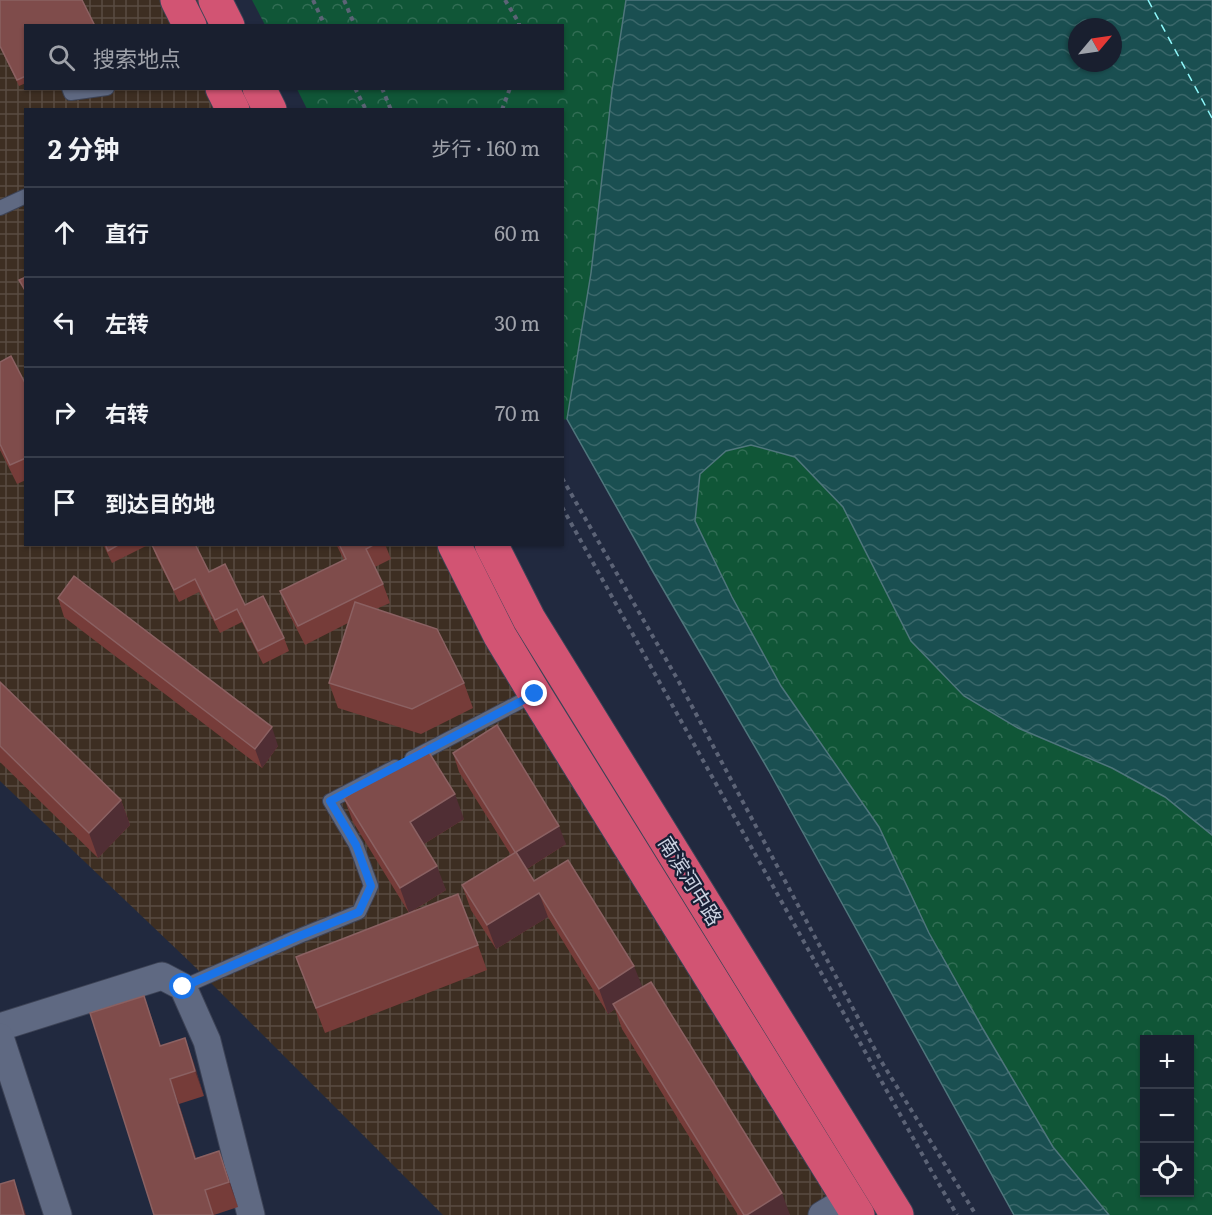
<!DOCTYPE html>
<html lang="zh">
<head>
<meta charset="utf-8">
<style>
  :root { --surface:#191f2f; --page:#222737; --text:#f1f3f6; --muted:#9fa2aa; --line:#373d4b }
  body { margin:0; font-family:Literata,"Noto Sans SC",serif; background:var(--page); color:var(--text) }
  .controls { position:absolute; right:18px; bottom:18px; display:grid; overflow:hidden; border-radius:0px; box-shadow:0 2px 4px #0004 }
  .controls button { width:54px; height:54px; display:grid; place-items:center; padding:0; border:0; border-bottom:2px solid var(--line); background:var(--surface); color:var(--text); font:30px sans-serif }
  .compass { position:absolute; left:1068px; top:18px; width:54px; height:54px; border-radius:50%; background:var(--surface); box-shadow:0 2px 4px #0004; rotate:61deg }
  .stop { position:absolute; width:18px; height:18px; margin:-14px; border:4px solid #1a73e8; border-radius:50%; background:#fff }
  .stop.end { background:#1a73e8; border-color:#fff; box-shadow:0 2px 6px #0008 }
  .list { margin:0; padding:0; list-style:none }
  h2 { display:flex; justify-content:space-between; align-items:center; height:78px; margin:0; padding:0 24px; font-size:26px }
  h2 small { font-size:20px; font-weight:400; color:var(--muted) }
  .list li { display:grid; grid-template-columns:39px 1fr auto; gap:18px; align-items:center; box-sizing:border-box; height:90px; padding:0 24px; border-top:2px solid var(--line) }
  .list b { display:block; font-size:22px; white-space:nowrap }
  .list em { font-size:20px; font-style:normal; color:var(--muted) }
  .icon { flex:none; width:33px; height:33px; fill:none; stroke:currentColor; stroke-width:2; stroke-linecap:round; stroke-linejoin:round }
  .map { position:relative; flex:none; width:1212px; height:1215px; overflow:hidden }
  .search { position:absolute; background:var(--surface); box-shadow:0 2px 4px #0004; left:24px; top:24px; width:540px; height:66px; display:flex; align-items:center; gap:15px; box-sizing:border-box; padding:0 21px; border-radius:0px; color:var(--muted); font-size:22px }
  .panel { position:absolute; background:var(--surface); box-shadow:0 2px 4px #0004; left:24px; top:108px; width:540px; height:438px; border-radius:0px }
  .map>svg:first-child { display:block }
  .industrial { fill:url(#industrial-grid) }
  .forest { fill:url(#forest-crowns); fill-rule:evenodd }
  .water { fill:url(#water-waves); stroke:#4f767c; stroke-width:1.5; fill-rule:evenodd }
  .lines { fill:none; stroke-linecap:round; stroke-linejoin:round }
  .ferry { stroke:#90f8fb; stroke-width:1.5; stroke-dasharray:8 6; stroke-linecap:butt }
  .lane-casing { stroke:#3d4356; stroke-width:16 }
  .street-casing { stroke:#3d4356; stroke-width:29 }
  .highway-casing { stroke:#3d4356; stroke-width:35 }
  .path { stroke:#5c6376; stroke-width:4; stroke-dasharray:4.5 4.5; stroke-linecap:butt }
  .lane { stroke:#5f6982; stroke-width:14 }
  .street { stroke:#5f6982; stroke-width:27 }
  .highway { stroke:#d25473; stroke-width:33 }
  .wall { fill:#763c39 }
  .shaded-wall { fill:#502e34 }
  .building { fill:#7f4c4b; stroke:#8b6162; stroke-width:1.5 }
  .route { stroke:#1a73e8; stroke-width:8 }
  .labels { text-anchor:middle; stroke-width:4.5; stroke-linejoin:round; paint-order:stroke }
  .street-label { font-size:20px; fill:#cbd1e0; stroke:#181f35 }
</style>
</head>
<body>
<div class="map">
<svg width="1212" height="1215" viewBox="0 0 1212 1215">
  <defs>
    <pattern id="industrial-grid" width="8" height="8" patternUnits="userSpaceOnUse" patternTransform="scale(1.5)"><rect width="8" height="8" fill="#3d2e22"/><path d="M0 4h8M4 0v8" fill="none" stroke="#584b42"/></pattern>
    <pattern id="forest-crowns" width="20" height="18" patternUnits="userSpaceOnUse" patternTransform="scale(1.5)"><rect width="20" height="18" fill="#105637"/><path d="M2 6a3 3 0 1 1 6 0M12 15a3 3 0 1 1 6 0" fill="none" stroke="#316d54"/></pattern>
    <pattern id="water-waves" width="16" height="10" patternUnits="userSpaceOnUse" patternTransform="scale(1.5)"><rect width="16" height="10" fill="#1a4f51"/><path d="M0 5q4-4 8 0t8 0" fill="none" stroke="#3a676a"/></pattern>
  </defs>
  <rect width="100%" height="100%" fill="#21293f"/>
  <path class="industrial" d="M0 0H207L220 25 26 26V88L254 89 265 109 26 110V544L498 545 848 1199 821 1215H443L191 963 0 781Z"/>
  <g class="forest">
    <path d="M252 0H626L612 91 591 273 567 419 563 420 562 110 307 109 297 89 562 88V26L265 25Z"/>
    <path d="M751 445 795 457 843 507 911 641 964 696 1018 728 1112 768 1165 797 1212 835V1215H1109L1053 1147 983 1029 929 933 879 827 781 686 732 597 695 521 700 474 726 451ZM1144 1040H1190V1192H1144Z"/>
  </g>
  <path class="water" d="M626 0H1212V835L1165 797 1112 768 1018 728 964 696 911 641 843 507 795 457 751 445 726 451 700 474 695 521 732 597 781 686 879 827 929 933 983 1029 1053 1147 1109 1215H1014L769 771 652 570 567 419 591 273 612 91ZM1077 27H1113V63H1077Z"/>
  <g class="lines">
    <path class="ferry" d="M1148 0 1212 118"/>
    <defs>
      <g id="lane">
        <path d="M69 88 71 93 107 88"/>
        <path d="M0 208 26 196"/>
        <path d="M412 758 535 694"/>
        <path d="M183 987 297 937 359 912 371 886 356 845 330 801 395 767"/>
      </g>
      <g id="street">
        <path d="M0 1027 162 976 183 987 207 1041 251 1215"/>
        <path d="M0 1037 58 1215"/>
        <path d="M822 1215 848 1199"/>
      </g>
      <g id="highway">
        <path d="M177 0 190 26"/>
        <path d="M215 0 228 26"/>
        <path d="M222 88 233 110"/>
        <path d="M259 88 270 110"/>
        <path d="M454 544 500 636 535 694 858 1215"/>
        <path d="M491 544 529 619 897 1215"/>
      </g>
    </defs>
    <use href="#lane" class="lane-casing"/>
    <use href="#street" class="street-casing"/>
    <use href="#highway" class="highway-casing"/>
    <g class="path">
      <path d="M313 0 325 26"/>
      <path d="M344 0 355 26"/>
      <path d="M505 0 519 23V26"/>
      <path d="M355 88 366 110"/>
      <path d="M382 88 391 110"/>
      <path d="M502 110 510 88"/>
      <path d="M562 478 679 682 881 1061 976 1215"/>
      <path d="M562 507 932 1172 957 1215"/>
    </g>
    <use href="#lane" class="lane"/>
    <use href="#street" class="street"/>
    <use href="#highway" class="highway"/>
  </g>
  <g class="wall">
    <path d="M0 0 26 26V83L19 86 0 47Z"/>
    <path d="M0 362 26 385V480L17 484 0 450Z"/>
    <path d="M103 544H150L112 563Z"/>
    <path d="M336 544H385L391 559 375 567 383 584 390 603 376 609 464 683 473 708 421 734 338 708 329 683 348 623 305 645 287 610 280 591 344 560Z"/>
    <path d="M152 545 209 572 284 638 289 651 263 664 242 622 220 633 199 592 179 602 157 558Z"/>
    <path d="M58 598 278 746 262 768 64 617Z"/>
    <path d="M0 682 121 800 130 825 98 858 0 762Z"/>
    <path d="M453 753 566 844 527 869 534 881 642 987 790 1215H738L622 1029 615 1009 608 1014 548 917 496 949 471 910 462 885 511 855 459 772Z"/>
    <path d="M344 798 464 819 424 844 446 890 411 912 478 945 487 970 325 1033 296 957 409 913 353 822Z"/>
    <path d="M144 996 161 1046 185 1038 204 1096 179 1104 196 1158 219 1151 238 1207 214 1215H154Z"/>
  </g>
  <g class="shaded-wall">
    <path d="M272 727 278 746 262 768 255 749Z"/>
    <path d="M455 794 464 819 419 847 410 822Z"/>
    <path d="M121 800 130 825 98 858 89 833Z"/>
    <path d="M559 826 566 844 522 872 515 853Z"/>
    <path d="M437 866 446 890 409 913 400 888Z"/>
    <path d="M539 893 548 917 496 949 487 925Z"/>
    <path d="M634 966 644 991 613 1004 615 1009 608 1014 599 989Z"/>
    <path d="M144 996 153 1021 169 1071 160 1046Z"/>
    <path d="M185 1038 194 1063 204 1096 195 1071Z"/>
    <path d="M170 1079 179 1104 204 1183 195 1159Z"/>
    <path d="M219 1151 228 1176 238 1207 229 1182Z"/>
    <path d="M14 1180 23 1205 26 1215H24Z"/>
    <path d="M782 1193 790 1215H747Z"/>
  </g>
  <g class="building">
    <path d="M0 0H82L95 26H26V76L17 80 0 46Z"/>
    <path d="M26 277V292L19 280Z"/>
    <path d="M11 356 26 385V458L10 465 0 444V362Z"/>
    <path d="M105 544H120L108 551Z"/>
    <path d="M195 544 209 572 225 564 245 605 263 596 284 638 258 651 237 609 215 620 195 579 174 590 152 545Z"/>
    <path d="M339 544H375L366 549 383 584 298 626 280 591 346 559Z"/>
    <path d="M74 576 272 727 255 749 58 598Z"/>
    <path d="M355 602 437 629 464 683 412 709 329 683Z"/>
    <path d="M0 682 121 800 89 833 0 746Z"/>
    <path d="M497 725 559 826 516 852H515L453 753Z"/>
    <path d="M425 746 455 794 410 822 437 866 400 888 344 798Z"/>
    <path d="M516 852 534 881 568 860 634 966 599 989 539 893 487 925 462 885Z"/>
    <path d="M458 894 478 945 316 1008 296 957Z"/>
    <path d="M651 982 782 1193 747 1215H744L613 1004Z"/>
    <path d="M144 996 160 1046 185 1038 195 1071 170 1079 195 1159 219 1151 229 1182 205 1190 213 1215H154L90 1013Z"/>
    <path d="M14 1180 24 1215H0V1184Z"/>
  </g>
  <g class="lines">
    <path class="route" d="M183 987 297 937 359 912 371 886 356 845 330 801 535 694"/>
  </g>
  <g class="labels">
    <g class="street-label">
      <text transform="translate(690 881) rotate(58)" y="7">南滨河中路</text>
    </g>
  </g>
</svg>
<div class="controls">
<button>+</button>
<button>−</button>
<button><svg class="icon" aria-label="locate" viewBox="0 0 24 24"><circle cx="12" cy="12" r="6"/><path d="M12 2v4M12 18v4M2 12h4M18 12h4"/></svg></button>
</div>
<svg class="compass" viewBox="-18 -18 36 36"><path d="M0-13l5 13h-10z" fill="#e53935"/><path d="M0 13l5-13h-10z" fill="#9fa2aa"/></svg>
<div class="stop" style="left:183px;top:987px"></div>
<div class="stop end" style="left:535px;top:694px"></div>
<div class="search"><svg class="icon" aria-label="search" viewBox="0 0 24 24"><circle cx="10" cy="10" r="6"/><path d="M15 15l6 6"/></svg>搜索地点</div>
<section class="panel">
<h2>2 分钟<small>步行 · 160 m</small></h2>
<ul class="list">
<li><svg class="icon" aria-label="ahead" viewBox="0 0 24 24"><path d="M12 20V5M6 11l6-6 6 6"/></svg><div><b>直行</b></div><em>60 m</em></li>
<li><svg class="icon" aria-label="left" viewBox="0 0 24 24"><path d="M17 20v-9H6M10 6l-5 5 5 5"/></svg><div><b>左转</b></div><em>30 m</em></li>
<li><svg class="icon" aria-label="right" viewBox="0 0 24 24"><path d="M7 20v-9h11M14 6l5 5-5 5"/></svg><div><b>右转</b></div><em>70 m</em></li>
<li><svg class="icon" aria-label="arrive" viewBox="0 0 24 24"><path d="M6 21V4h12l-3 4 3 4H6"/></svg><div><b>到达目的地</b></div></li>
</ul>
</section>
</div>
</body>
</html>
